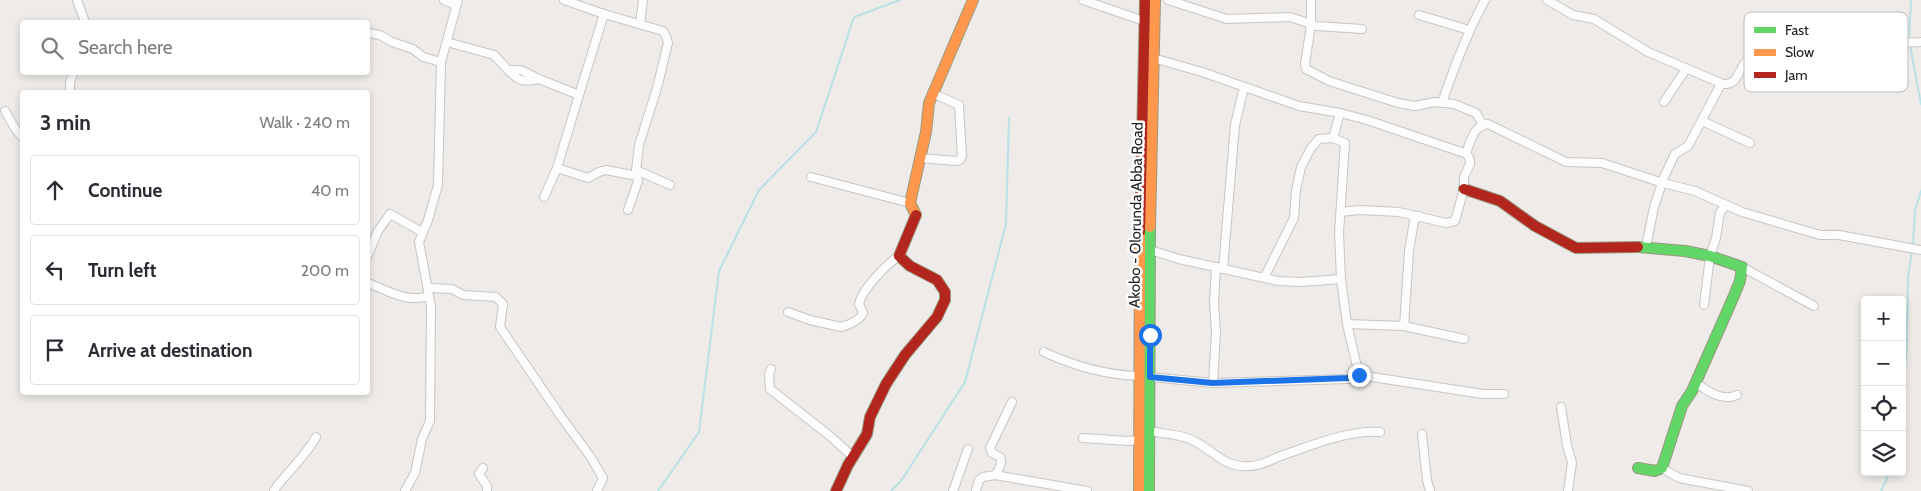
<!DOCTYPE html>
<html lang="en">
<head>
<meta charset="utf-8">
<style>
  :root { --surface:#fff; --page:#f2f2f3; --text:#2b2b33; --muted:#7c7c81; --line:#e1e1e2 }
  body { margin:0; font-family:Cabin,sans-serif; background:var(--page); color:var(--text) }
  .controls { position:absolute; right:15px; bottom:15px; display:grid; overflow:hidden; border-radius:5px; box-shadow:0 2px 8px #0003 }
  .controls button { width:45px; height:45px; display:grid; place-items:center; padding:0; border:0; border-bottom:1px solid var(--line); background:var(--surface); color:var(--text); font:25px sans-serif }
  .stop { position:absolute; width:15px; height:15px; margin:-11px; border:4px solid #1a73e8; border-radius:50%; background:#fff }
  .stop.end { background:#1a73e8; border-color:#fff; box-shadow:0 1px 5px #0008 }
  .list { margin:0; padding:0; list-style:none }
  h2 { display:flex; justify-content:space-between; align-items:center; height:65px; margin:0; padding:0 20px; font-size:21px }
  h2 small { font-size:16px; font-weight:400; color:var(--muted) }
  .list li { display:grid; grid-template-columns:32px 1fr auto; gap:15px; align-items:center; box-sizing:border-box; height:70px; margin:0 10px 10px; padding:0 10px; border:1px solid var(--line); border-radius:5px }
  .list b { display:block; font-size:19px; white-space:nowrap }
  .list em { font-size:16px; font-style:normal; color:var(--muted) }
  .icon { flex:none; width:28px; height:28px; fill:none; stroke:currentColor; stroke-width:2; stroke-linecap:round; stroke-linejoin:round }
  .map { position:relative; flex:none; width:1921px; height:491px; overflow:hidden }
  .search { position:absolute; background:var(--surface); box-shadow:0 2px 8px #0003; left:20px; top:20px; width:350px; height:55px; display:flex; align-items:center; gap:12px; box-sizing:border-box; padding:0 18px; border-radius:5px; color:var(--muted); font-size:19px }
  .panel { position:absolute; background:var(--surface); box-shadow:0 2px 8px #0003; left:20px; top:90px; width:350px; height:305px; border-radius:5px }
  .map>svg:first-child { display:block }
  .lines { fill:none; stroke-linecap:round; stroke-linejoin:round }
  .stream { stroke:#b9e0e4; stroke-width:2 }
  .street-casing { stroke:#c7c6c4; stroke-width:10 }
  .fast-casing { stroke:#9a987f; stroke-width:12 }
  .slow-casing { stroke:#9a987f; stroke-width:12 }
  .jam-casing { stroke:#9a987f; stroke-width:12 }
  .street { stroke:#fcfcfc; stroke-width:8 }
  .fast { stroke:#63d668; stroke-width:10 }
  .slow { stroke:#ff974d; stroke-width:10 }
  .jam { stroke:#b3261e; stroke-width:10 }
  .route { stroke:#1a73e8; stroke-width:6 }
  .labels { text-anchor:middle; stroke-width:5; stroke-linejoin:round; paint-order:stroke }
  .street-label { font-size:15px; fill:#202020; stroke:#fff }
  .key { fill:#fff; stroke:#bcbcbc; stroke-width:1 }
  .key-label { font-size:14px; fill:#202020 }
</style>
</head>
<body>
<div class="map">
<svg width="1921" height="491" viewBox="0 0 1921 491">
  <rect width="100%" height="100%" fill="#eeebe8"/>
  <g class="lines">
    <g class="stream">
      <path d="M1909 40 1911 0"/>
      <path d="M1910 45 1921 104"/>
      <path d="M1913 245 1915 210 1921 191"/>
      <path d="M1902 400 1907 347 1908 277 1912 250"/>
      <path d="M658 491 699 432 719 271 759 190 816 132 854 17 900 0"/>
      <path d="M891 491 901 481 965 382 1006 224 1009 118"/>
      <path d="M1881 491 1890 472"/>
    </g>
    <defs>
      <g id="street">
        <path d="M77 0 85 22"/>
        <path d="M444 0 456 5"/>
        <path d="M564 0 604 14 663 31 666 36 668 43 657 88 639 145 636 170 638 181 628 210"/>
        <path d="M1083 0 1144 21"/>
        <path d="M1168 0 1227 19 1290 17 1317 26 1362 29"/>
        <path d="M1311 0V25L1305 64 1306 69 1329 81 1398 103 1415 106 1435 102 1454 104 1476 113 1483 125"/>
        <path d="M1547 0 1573 15 1594 19 1648 52 1723 84C1744 86 1736 54 1761 57 1785 68 1813 86 1839 87L1848 78 1860 59C1871 58 1871 46 1881 43 1892 39 1909 44 1921 42"/>
        <path d="M1419 15 1469 30"/>
        <path d="M640 24 643 0"/>
        <path d="M369 33 380 35 392 42 413 49 423 57 441 62"/>
        <path d="M447 42 494 55 508 70H521L539 79 579 95 604 14"/>
        <path d="M1153 58 1202 72 1299 106 1340 113 1367 120 1467 154 1470 160V164L1464 177V189L1455 221 1446 223 1399 212 1359 210 1341 212"/>
        <path d="M508 70C520 82 522 82 539 79"/>
        <path d="M70 92V82L74 72"/>
        <path d="M1664 102 1686 69"/>
        <path d="M1442 103C1454 67 1467 33 1485 0"/>
        <path d="M5 111 16 130 22 137"/>
        <path d="M1702 121 1750 143"/>
        <path d="M1333 138 1340 113"/>
        <path d="M1466 153C1471 141 1473 126 1488 124L1566 162 1602 163 1663 183 1695 191 1742 212 1820 235H1839L1921 250"/>
        <path d="M919 158 956 161 960 160 962 156 959 105 932 93"/>
        <path d="M557 168 588 178 599 172 606 170 637 176"/>
        <path d="M636 170 670 185"/>
        <path d="M811 177 910 203"/>
        <path d="M544 197 557 168 579 95"/>
        <path d="M1646 247 1654 207 1664 177 1675 154 1688 146 1721 84"/>
        <path d="M1150 250 1179 259 1278 281 1301 282 1341 279"/>
        <path d="M368 255 378 231 390 214 422 232"/>
        <path d="M1742 267 1814 306"/>
        <path d="M1223 269 1235 125 1244 87"/>
        <path d="M1264 278 1294 218 1296 190 1301 167 1311 148 1319 139 1333 138 1345 143 1339 233 1341 279 1347 324 1359 375"/>
        <path d="M368 283C389 291 406 303 429 296"/>
        <path d="M428 288 452 289 463 295 496 297 503 304 500 327 562 418 590 456 603 478 597 491"/>
        <path d="M1704 305 1710 256 1716 238 1720 212 1727 205"/>
        <path d="M788 312 810 320 841 327C849 325 860 320 863 313L859 304C862 289 887 264 899 256"/>
        <path d="M1347 324 1404 326 1464 339"/>
        <path d="M1404 326 1409 251 1414 221 1419 216"/>
        <path d="M1044 352C1074 366 1106 375 1139 376"/>
        <path d="M771 369 769 374 770 389 830 436 853 457"/>
        <path d="M1150 377 1213 383 1348 379 1359 375 1483 394H1504"/>
        <path d="M1213 383 1216 333 1214 303 1216 267"/>
        <path d="M1696 383C1707 391 1723 402 1737 395"/>
        <path d="M1561 407 1567 445 1572 463 1568 491"/>
        <path d="M1150 431C1164 434 1179 434 1192 440 1214 450 1222 468 1250 466 1262 466 1272 459 1283 455 1311 446 1350 429 1380 432"/>
        <path d="M1422 434 1427 480 1430 491"/>
        <path d="M1083 438 1128 441 1139 440"/>
        <path d="M483 468 479 474 487 486V491"/>
        <path d="M1662 468 1679 478 1748 491"/>
        <path d="M995 475 1087 491"/>
        <path d="M274 491 277 486C290 470 306 455 316 437"/>
        <path d="M405 491 415 473 422 439 430 421 431 307 419 242 428 220 438 185 441 62 458 0"/>
        <path d="M953 491 968 449"/>
        <path d="M976 491 979 480 983 477 995 475C999 470 1003 462 1000 457L992 453 990 448 1012 402"/>
      </g>
      <g id="fast">
        <path d="M1638 247 1685 251 1710 256 1742 267 1740 281 1733 298 1692 391 1682 406 1662 468 1655 471 1638 468"/>
        <path d="M1149 491 1150 227"/>
      </g>
      <g id="slow">
        <path d="M916 215 910 203 926 132 929 103 973 0"/>
        <path d="M1150 227 1155 0"/>
        <path d="M1139 491 1140 232"/>
      </g>
      <g id="jam">
        <path d="M1464 189 1500 201 1535 226 1576 248 1638 247"/>
        <path d="M1140 232 1145 0"/>
        <path d="M836 491 848 465 867 434 870 417 886 384 905 355 937 317 945 300V292L937 280 910 266 899 256 916 215"/>
      </g>
    </defs>
    <use href="#street" class="street-casing"/>
    <use href="#fast" class="fast-casing"/>
    <use href="#slow" class="slow-casing"/>
    <use href="#jam" class="jam-casing"/>
    <use href="#street" class="street"/>
    <use href="#fast" class="fast"/>
    <use href="#slow" class="slow"/>
    <use href="#jam" class="jam"/>
  </g>
  <g class="lines">
    <path class="route" d="M1150 335V377L1213 383 1348 378 1359 375"/>
  </g>
  <g class="labels">
    <g class="street-label">
      <text transform="translate(1136 215) rotate(-89)" y="5">Akobo - Olorunda Abba Road</text>
    </g>
  </g>
  <rect x="1744" y="12" width="164" height="80" rx="8" class="key"/>
  <rect x="1754" y="27" width="22" height="6" fill="#63d668"/>
  <rect x="1754" y="49" width="22" height="7" fill="#ff974d"/>
  <rect x="1754" y="72" width="22" height="6" fill="#b3261e"/>
  <g class="key-label">
    <text x="1785" y="35">Fast</text>
    <text x="1785" y="57">Slow</text>
    <text x="1785" y="80">Jam</text>
  </g>
</svg>
<div class="controls">
<button>+</button>
<button>−</button>
<button><svg class="icon" aria-label="locate" viewBox="0 0 24 24"><circle cx="12" cy="12" r="6"/><path d="M12 2v4M12 18v4M2 12h4M18 12h4"/></svg></button>
<button><svg class="icon" aria-label="layers" viewBox="0 0 24 24"><path d="M12 4l9 5-9 5-9-5zM3 14l9 5 9-5"/></svg></button>
</div>
<div class="stop" style="left:1150px;top:335px"></div>
<div class="stop end" style="left:1359px;top:375px"></div>
<div class="search"><svg class="icon" aria-label="search" viewBox="0 0 24 24"><circle cx="10" cy="10" r="6"/><path d="M15 15l6 6"/></svg>Search here</div>
<section class="panel">
<h2>3 min<small>Walk · 240 m</small></h2>
<ul class="list">
<li><svg class="icon" aria-label="ahead" viewBox="0 0 24 24"><path d="M12 20V5M6 11l6-6 6 6"/></svg><div><b>Continue</b></div><em>40 m</em></li>
<li><svg class="icon" aria-label="left" viewBox="0 0 24 24"><path d="M17 20v-9H6M10 6l-5 5 5 5"/></svg><div><b>Turn left</b></div><em>200 m</em></li>
<li><svg class="icon" aria-label="arrive" viewBox="0 0 24 24"><path d="M6 21V4h12l-3 4 3 4H6"/></svg><div><b>Arrive at destination</b></div></li>
</ul>
</section>
</div>
</body>
</html>
